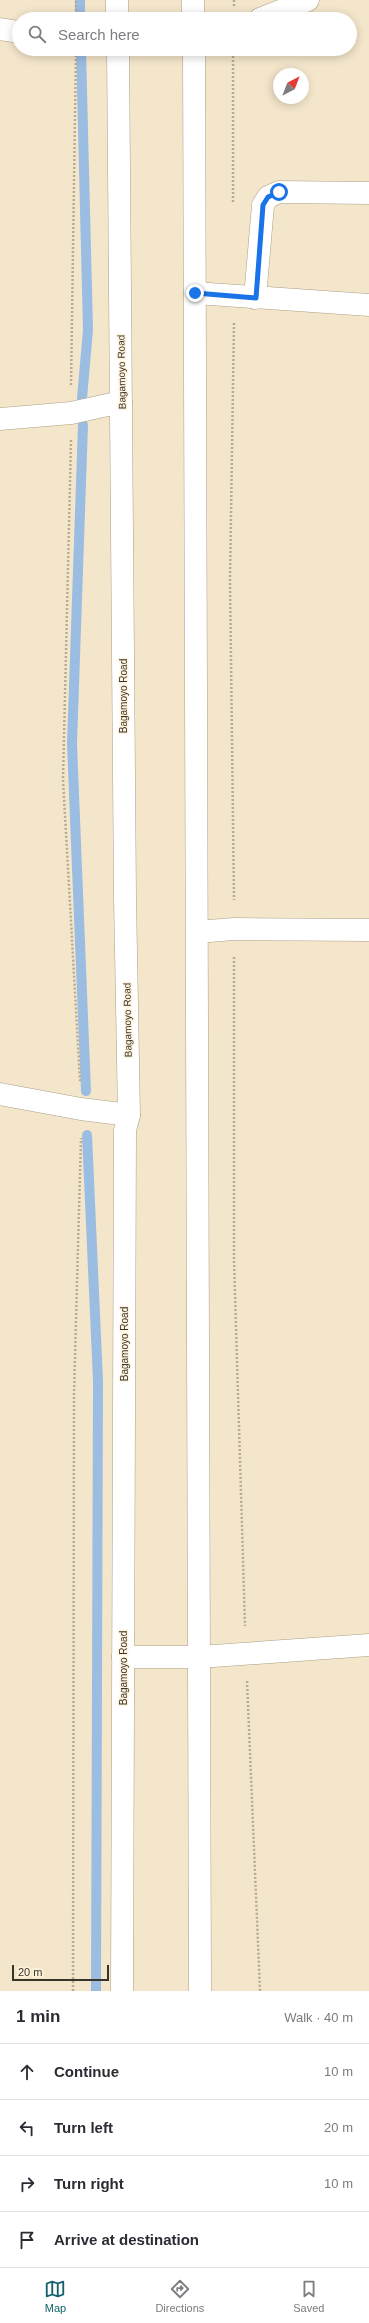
<!DOCTYPE html>
<html lang="en">
<head>
<meta charset="utf-8">
<style>
  :root { --surface:#fff; --page:#f7f7f7; --text:#2b2b33; --muted:#7c7c81; --line:#e1e1e2; --accent:#12606b }
  body { margin:0; font-family:Arial,sans-serif; background:var(--page); color:var(--text) }
  .compass { position:absolute; left:273px; top:68px; width:36px; height:36px; border-radius:50%; background:var(--surface); box-shadow:0 2px 10px #0003; rotate:42deg }
  .scale { position:absolute; left:12px; bottom:10px; width:97px; box-sizing:border-box; padding-left:4px; border:2px solid #393429; border-top:0; font-size:11px; line-height:14px; white-space:nowrap; color:#393429; -webkit-text-stroke:3px #fff3de; paint-order:stroke }
  .stop { position:absolute; width:12px; height:12px; margin:-9px; border:3px solid #1a73e8; border-radius:50%; background:#fff }
  .stop.end { background:#1a73e8; border-color:#fff; box-shadow:0 1px 4px #0008 }
  .list { margin:0; padding:0; list-style:none }
  h2 { display:flex; justify-content:space-between; align-items:center; height:52px; margin:0; padding:0 16px; font-size:17px }
  h2 small { font-size:13px; font-weight:400; color:var(--muted) }
  .list li { display:grid; grid-template-columns:26px 1fr auto; gap:12px; align-items:center; box-sizing:border-box; height:56px; padding:0 16px; border-top:1px solid var(--line) }
  .list b { display:block; font-size:15px; white-space:nowrap }
  .list em { font-size:13px; font-style:normal; color:var(--muted) }
  .icon { flex:none; width:22px; height:22px; fill:none; stroke:currentColor; stroke-width:2; stroke-linecap:round; stroke-linejoin:round }
  .map { position:relative; flex:none; width:369px; height:1991px; overflow:hidden }
  .search { position:absolute; background:var(--surface); box-shadow:0 2px 10px #0003; left:12px; right:12px; top:12px; height:44px; display:flex; align-items:center; gap:10px; box-sizing:border-box; padding:0 14px; border-radius:22px; color:var(--muted); font-size:15px }
  .sheet { height:276px; background:var(--surface) }
  nav { display:flex; justify-content:space-around; align-items:center; box-sizing:border-box; height:56px; border-top:1px solid var(--line); background:var(--surface); font-size:11px; color:var(--muted) }
  nav a { display:grid; justify-items:center; gap:2px }
  nav .on { color:var(--accent) }
  .map>svg:first-child { display:block }
  .lines { fill:none; stroke-linecap:round; stroke-linejoin:round }
  .stream { stroke:#9cbde2; stroke-width:10 }
  .minor-casing { stroke:#ac9f86; stroke-width:23 }
  .highway-casing { stroke:#ac9f86; stroke-width:23 }
  .path { stroke:#b6ab95; stroke-width:2.5; stroke-dasharray:2 2; stroke-linecap:butt }
  .minor { stroke:#fff; stroke-width:22 }
  .highway { stroke:#fff; stroke-width:22 }
  .route { stroke:#1a73e8; stroke-width:5 }
  .labels { text-anchor:middle; stroke-width:3; stroke-linejoin:round; paint-order:stroke }
  .street-label { font-size:10px; fill:#393429; stroke:#fff3de }
</style>
</head>
<body>
<div class="map">
<svg width="369" height="1991" viewBox="0 0 369 1991">
  <rect width="100%" height="100%" fill="#f4e6cb"/>
  <g class="lines">
    <g class="stream">
      <path d="M80 0V19"/>
      <path d="M81 49 88 330 82 398"/>
      <path d="M83 425 72 744 86 1091"/>
      <path d="M87 1135 98 1381 96 1991"/>
    </g>
    <defs>
      <g id="minor">
        <path d="M260 19 308 0"/>
        <path d="M0 29 19 32"/>
        <path d="M195 293 369 305"/>
        <path d="M255 298 263 205 268 197 279 192 369 193"/>
        <path d="M0 419 71 413 121 402"/>
        <path d="M197 932 234 929 369 930"/>
        <path d="M0 1094 81 1109 129 1115"/>
        <path d="M123 1657H199L369 1645"/>
      </g>
      <g id="highway">
        <path d="M117 0V19"/>
        <path d="M193 0V19"/>
        <path d="M118 49 125 897 129 1115 125 1130 122 1991"/>
        <path d="M194 49 200 1991"/>
      </g>
    </defs>
    <use href="#minor" class="minor-casing"/>
    <use href="#highway" class="highway-casing"/>
    <g class="path">
      <path d="M234 0V7"/>
      <path d="M76 19V0"/>
      <path d="M233 202V49"/>
      <path d="M234 323 230 579 234 900"/>
      <path d="M71 385 76 49"/>
      <path d="M71 440 63 780 80 1081"/>
      <path d="M234 957V1260L245 1626"/>
      <path d="M247 1681 260 1991"/>
      <path d="M73 1991 74 1393 81 1138"/>
    </g>
    <use href="#minor" class="minor"/>
    <use href="#highway" class="highway"/>
  </g>
  <g class="lines">
    <path class="route" d="M195 293 256 298 263 205 268 197 279 192"/>
  </g>
  <g class="labels">
    <g class="street-label">
      <text transform="translate(121 372) rotate(-91)" y="4">Bagamoyo Road</text>
      <text transform="translate(123 696) rotate(-90)" y="4">Bagamoyo Road</text>
      <text transform="translate(127 1020) rotate(-91)" y="4">Bagamoyo Road</text>
      <text transform="translate(124 1344) rotate(-90)" y="4">Bagamoyo Road</text>
      <text transform="translate(123 1668) rotate(-90)" y="4">Bagamoyo Road</text>
    </g>
  </g>
</svg>
<svg class="compass" viewBox="-18 -18 36 36"><path d="M0-13l5 13h-10z" fill="#e53935"/><path d="M0 13l5-13h-10z" fill="#7c7c81"/></svg>
<div class="scale">20 m</div>
<div class="stop" style="left:279px;top:192px"></div>
<div class="stop end" style="left:195px;top:293px"></div>
<div class="search"><svg class="icon" aria-label="search" viewBox="0 0 24 24"><circle cx="10" cy="10" r="6"/><path d="M15 15l6 6"/></svg>Search here</div>
</div>
<section class="sheet">
<h2>1 min<small>Walk · 40 m</small></h2>
<ul class="list">
<li><svg class="icon" aria-label="ahead" viewBox="0 0 24 24"><path d="M12 20V5M6 11l6-6 6 6"/></svg><div><b>Continue</b></div><em>10 m</em></li>
<li><svg class="icon" aria-label="left" viewBox="0 0 24 24"><path d="M17 20v-9H6M10 6l-5 5 5 5"/></svg><div><b>Turn left</b></div><em>20 m</em></li>
<li><svg class="icon" aria-label="right" viewBox="0 0 24 24"><path d="M7 20v-9h11M14 6l5 5-5 5"/></svg><div><b>Turn right</b></div><em>10 m</em></li>
<li><svg class="icon" aria-label="arrive" viewBox="0 0 24 24"><path d="M6 21V4h12l-3 4 3 4H6"/></svg><div><b>Arrive at destination</b></div></li>
</ul>
</section>
<nav>
<a class="on"><svg class="icon" aria-label="map" viewBox="0 0 24 24"><path d="M3 6l6-2 6 2 6-2v14l-6 2-6-2-6 2zM9 4v14M15 6v14"/></svg>Map</a>
<a><svg class="icon" aria-label="directions" viewBox="0 0 24 24"><path d="M12 3l9 9-9 9-9-9zM9 14v-3h6M13 9l2 2-2 2"/></svg>Directions</a>
<a><svg class="icon" aria-label="saved" viewBox="0 0 24 24"><path d="M7 4h10v16l-5-4-5 4z"/></svg>Saved</a>
</nav>
</body>
</html>
